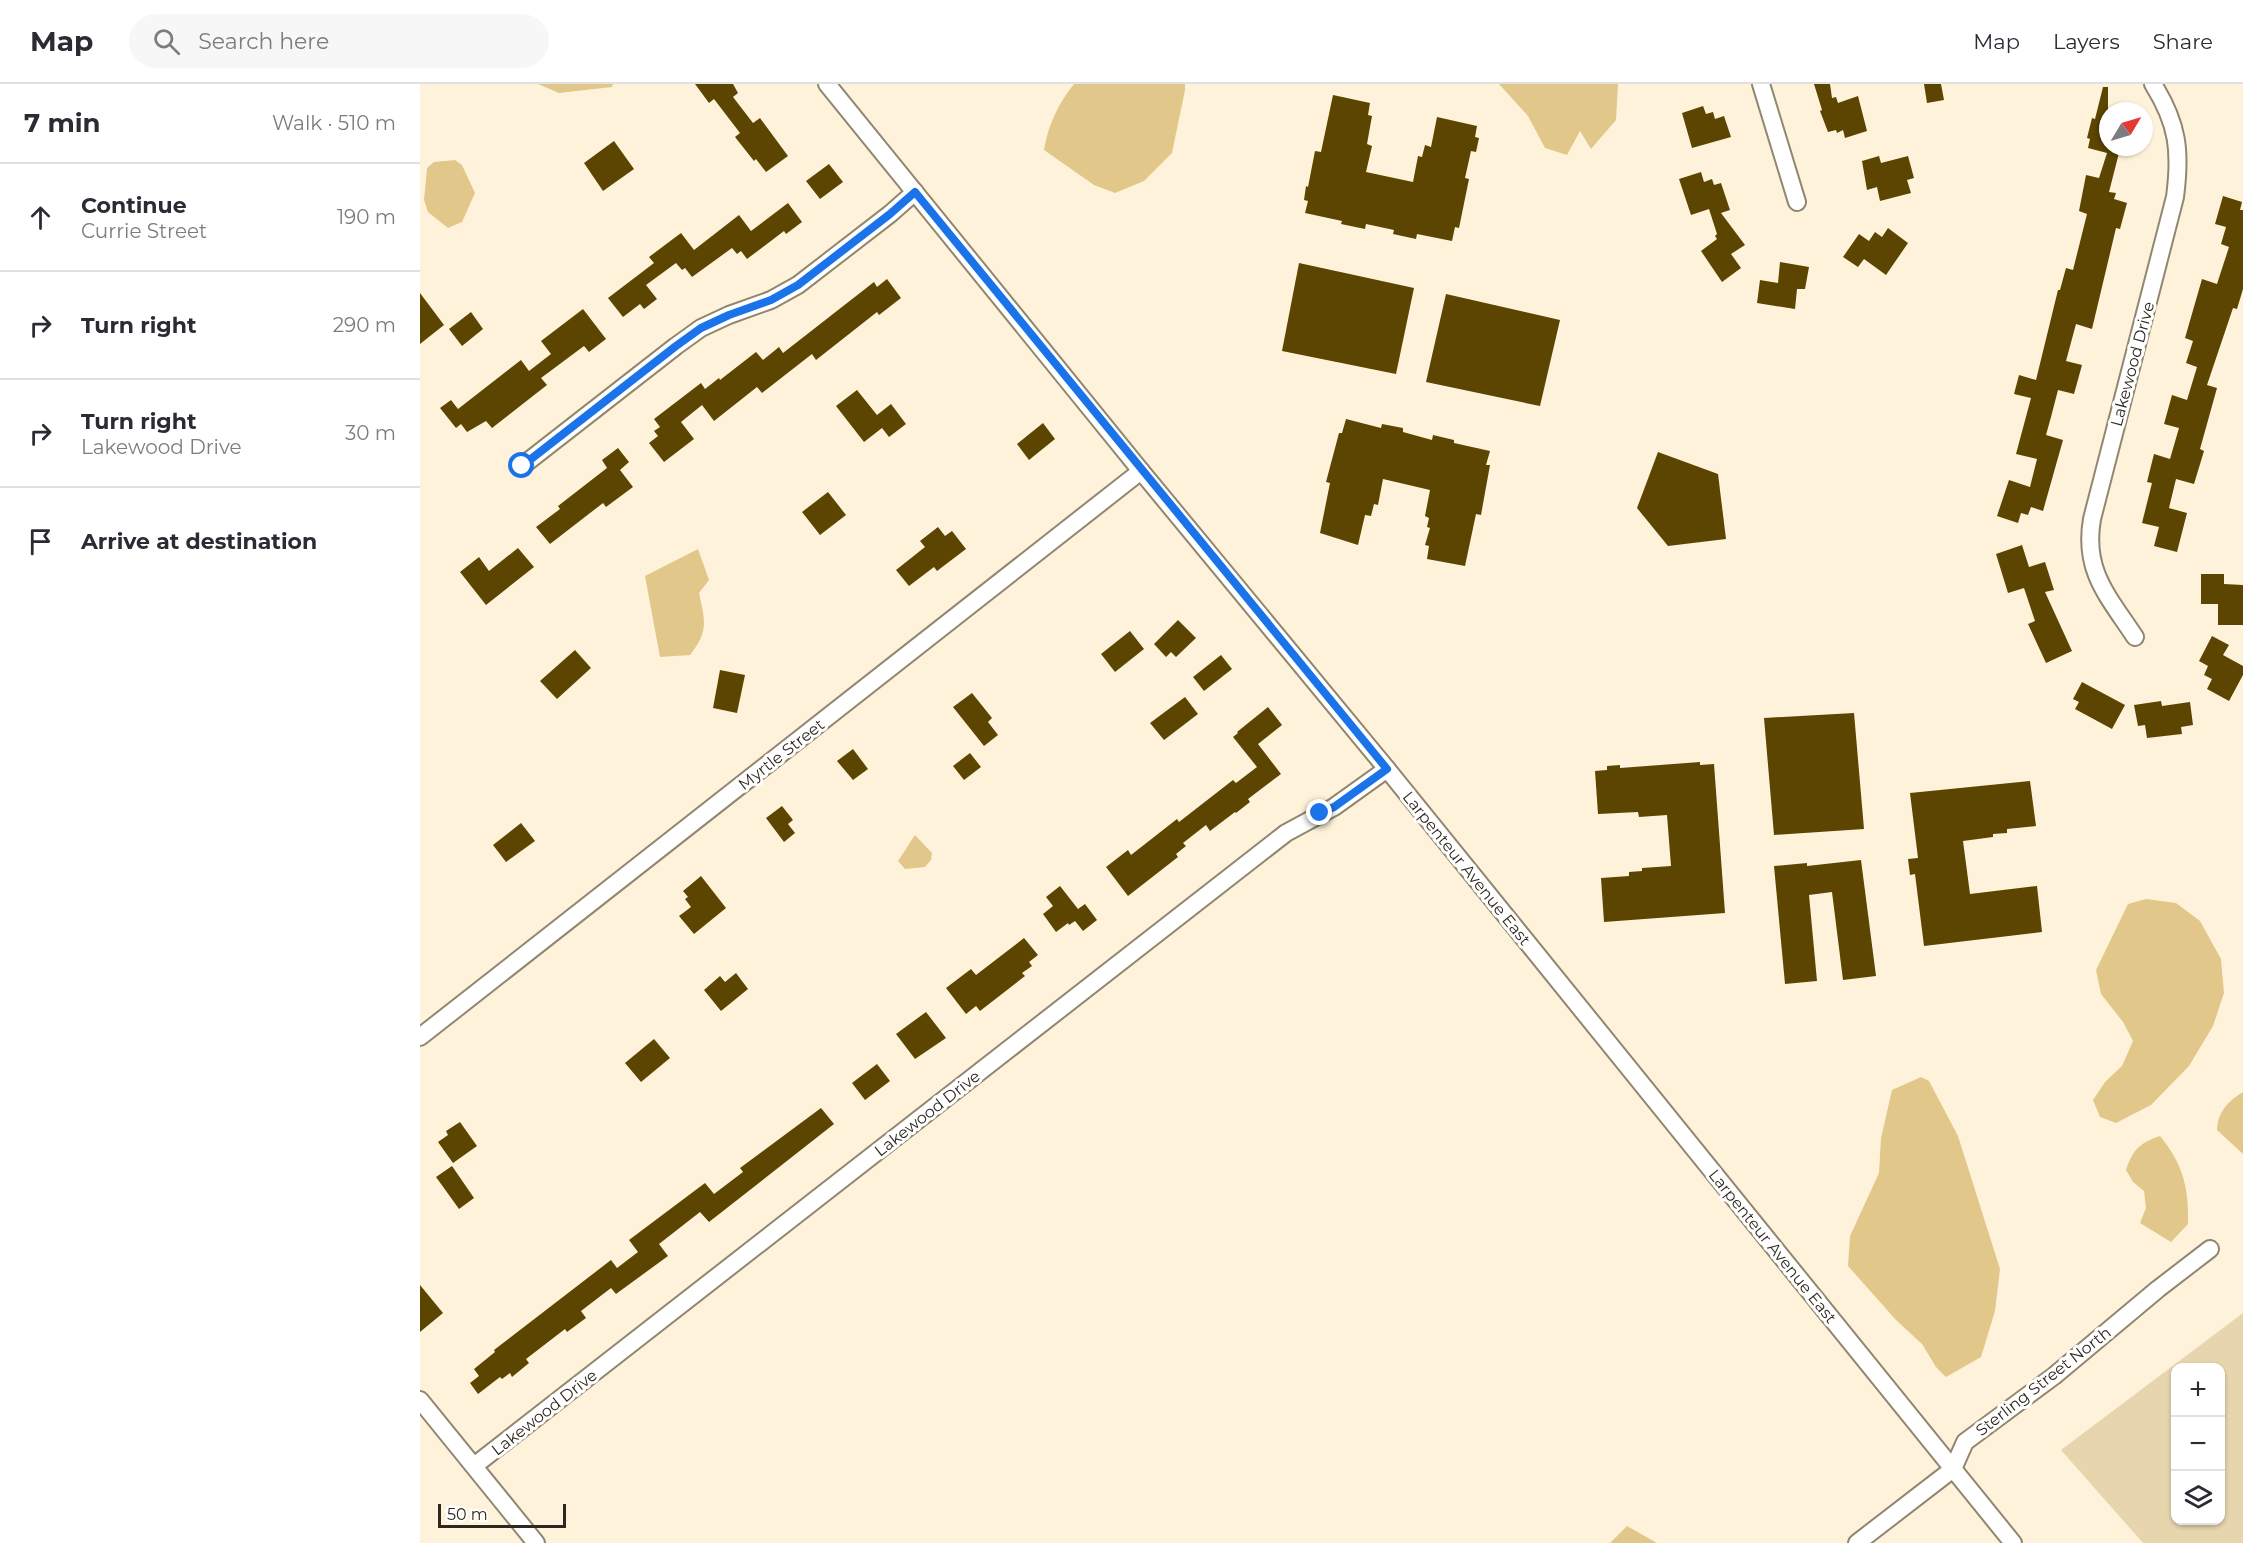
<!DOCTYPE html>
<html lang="en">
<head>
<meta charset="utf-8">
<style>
  :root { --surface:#fff; --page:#f7f7f7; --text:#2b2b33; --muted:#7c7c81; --line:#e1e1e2 }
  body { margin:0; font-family:Montserrat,sans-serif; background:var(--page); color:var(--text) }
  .controls { position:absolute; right:18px; bottom:18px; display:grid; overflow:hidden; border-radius:12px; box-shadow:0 2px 4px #0004 }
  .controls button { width:54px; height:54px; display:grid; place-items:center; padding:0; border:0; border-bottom:2px solid var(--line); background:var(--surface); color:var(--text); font:30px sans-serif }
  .compass { position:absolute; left:1679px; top:18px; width:54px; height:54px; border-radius:50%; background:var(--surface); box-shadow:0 2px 4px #0004; rotate:52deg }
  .scale { position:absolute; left:18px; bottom:15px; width:128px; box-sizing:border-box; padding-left:6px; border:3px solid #2c281f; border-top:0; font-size:16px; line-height:21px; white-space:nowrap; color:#2c281f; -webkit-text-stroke:4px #fff; paint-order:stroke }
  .stop { position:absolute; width:18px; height:18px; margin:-14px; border:4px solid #1a73e8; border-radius:50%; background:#fff }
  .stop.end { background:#1a73e8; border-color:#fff; box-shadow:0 2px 6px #0008 }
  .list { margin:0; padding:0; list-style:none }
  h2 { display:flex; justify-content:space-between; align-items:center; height:78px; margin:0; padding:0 24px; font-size:26px }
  h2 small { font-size:20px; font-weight:400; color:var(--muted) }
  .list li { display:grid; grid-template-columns:39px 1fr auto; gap:18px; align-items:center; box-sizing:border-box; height:108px; padding:0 24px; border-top:2px solid var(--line) }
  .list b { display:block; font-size:22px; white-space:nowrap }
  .list p { margin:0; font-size:20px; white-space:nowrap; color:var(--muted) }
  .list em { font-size:20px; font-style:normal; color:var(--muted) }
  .icon { flex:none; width:33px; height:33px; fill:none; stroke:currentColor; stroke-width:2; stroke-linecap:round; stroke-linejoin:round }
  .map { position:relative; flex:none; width:1823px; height:1459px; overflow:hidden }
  header { display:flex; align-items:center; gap:36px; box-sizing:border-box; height:84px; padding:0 30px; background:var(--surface); border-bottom:2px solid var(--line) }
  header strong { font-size:28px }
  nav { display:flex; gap:33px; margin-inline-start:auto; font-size:21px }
  .search { width:420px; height:54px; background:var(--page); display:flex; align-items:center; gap:15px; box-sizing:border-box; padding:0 21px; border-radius:33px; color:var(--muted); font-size:22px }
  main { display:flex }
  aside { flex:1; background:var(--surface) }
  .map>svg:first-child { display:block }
  .green { fill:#e6d5ad; fill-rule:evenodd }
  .water { fill:#e1c88a }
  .building { fill:#5b4500 }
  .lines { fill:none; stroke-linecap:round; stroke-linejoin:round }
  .minor-casing { stroke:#918770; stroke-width:20 }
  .minor { stroke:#fff; stroke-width:16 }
  .route { stroke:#1a73e8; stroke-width:8 }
  .labels { text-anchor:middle; stroke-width:6; stroke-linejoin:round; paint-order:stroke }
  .street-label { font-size:16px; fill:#2c281f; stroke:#fff }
</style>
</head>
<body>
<header>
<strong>Map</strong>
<div class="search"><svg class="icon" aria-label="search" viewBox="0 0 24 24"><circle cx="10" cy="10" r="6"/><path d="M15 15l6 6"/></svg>Search here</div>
<nav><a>Map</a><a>Layers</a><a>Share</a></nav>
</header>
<main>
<aside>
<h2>7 min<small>Walk · 510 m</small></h2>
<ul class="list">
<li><svg class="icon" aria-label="ahead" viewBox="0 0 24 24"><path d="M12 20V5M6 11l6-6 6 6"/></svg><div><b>Continue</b><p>Currie Street</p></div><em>190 m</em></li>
<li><svg class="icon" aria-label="right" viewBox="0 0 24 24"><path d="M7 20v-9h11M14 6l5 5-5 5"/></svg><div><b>Turn right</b></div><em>290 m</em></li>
<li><svg class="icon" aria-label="right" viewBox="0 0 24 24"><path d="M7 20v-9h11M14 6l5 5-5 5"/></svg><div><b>Turn right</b><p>Lakewood Drive</p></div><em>30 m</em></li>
<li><svg class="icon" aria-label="arrive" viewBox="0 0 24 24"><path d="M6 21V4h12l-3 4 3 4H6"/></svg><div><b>Arrive at destination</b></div></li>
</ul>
</aside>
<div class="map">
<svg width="1823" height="1459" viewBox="0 0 1823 1459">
  <rect width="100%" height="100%" fill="#fef3da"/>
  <path class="green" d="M1823 1229V1459H1723L1641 1366ZM1756 1284H1800V1436H1756Z"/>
  <g class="water">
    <path d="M118 0H193L192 3 139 9Z"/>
    <path d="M654 0H765V6L752 69 724 97 695 109 674 101 624 66C628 41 638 20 654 0Z"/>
    <path d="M1079 0H1198L1196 36 1171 65 1160 47 1147 71 1125 64 1108 32Z"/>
    <path d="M35 76 42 81 55 109 42 138 28 144 8 128 4 116 7 84 14 78Z"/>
    <path d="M278 465 289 496 279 509C285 537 289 547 270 571L240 573 225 492Z"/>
    <path d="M495 751 512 769 511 776 505 783 485 785 478 777Z"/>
    <path d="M1726 815 1756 819 1780 837 1801 875 1804 909 1793 942 1769 982 1731 1021 1696 1039 1680 1033 1673 1016 1685 998 1702 982 1713 957 1703 938 1681 910 1676 886 1708 820Z"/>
    <path d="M1501 993 1509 997 1538 1052 1580 1185 1575 1227 1561 1273 1526 1293 1516 1283 1502 1260 1476 1236 1428 1182 1430 1152 1459 1089 1461 1054 1472 1006Z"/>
    <path d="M1823 1008V1070L1797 1046C1797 1029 1808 1017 1823 1008Z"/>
    <path d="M1740 1052C1763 1080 1769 1104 1768 1140L1751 1158 1720 1139 1726 1124 1724 1107 1713 1098 1706 1086C1713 1065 1720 1059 1740 1052Z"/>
    <path d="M1207 1442 1237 1459H1190Z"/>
  </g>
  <g class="building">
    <path d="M275 0H313L318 9 313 13 333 39 340 34 368 72 346 88 336 75 334 77 315 53 320 49 294 15 289 19Z"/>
    <path d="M1394 0H1410L1412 14 1416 13 1418 19 1438 12 1447 47 1425 54 1423 46 1417 49 1416 46 1408 48 1400 27 1402 26Z"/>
    <path d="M1504 0H1521L1524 16 1507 19Z"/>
    <path d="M1683 3H1688V65L1689 63 1700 65 1689 108 1696 109 1694 115 1707 119 1700 145 1696 144 1672 245 1656 240 1646 277 1662 281 1654 310 1638 306 1631 333 1626 351 1643 356 1623 427 1611 423 1608 431 1601 429 1598 439 1577 432 1589 396 1610 403 1617 375 1596 370 1611 314 1594 310 1599 291 1616 296 1638 206H1640L1646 184 1653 186 1667 130 1659 127 1666 91 1679 94 1687 69 1668 64 1670 55 1667 54 1672 34 1675 35Z"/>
    <path d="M913 11 950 19 948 31 952 32 947 60 952 62 946 88 993 98 998 72 1002 73 1005 61 1011 63 1017 33 1057 42 1055 53 1059 54 1056 68 1051 67 1045 94 1049 95 1039 144 1035 143 1032 157 997 150 996 155 973 150 974 146 946 140 945 145 921 140 922 137 885 129 888 117 884 116 886 102 888 103 895 67 901 68Z"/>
    <path d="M1283 22 1286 30 1293 28 1295 35 1304 32 1311 53 1272 64 1262 29Z"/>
    <path d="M194 57 214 85 183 107 164 79Z"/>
    <path d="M1459 72 1461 79 1488 72 1494 94 1487 96 1491 109 1460 117 1457 103 1447 106 1442 77Z"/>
    <path d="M409 80 423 98 400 115 386 97Z"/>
    <path d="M1281 88 1284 98 1292 95 1294 101 1301 99 1310 126 1301 129 1325 161 1311 170 1321 184 1302 198 1281 167 1297 155 1295 152 1297 150 1289 125 1271 131 1259 95Z"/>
    <path d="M1803 112 1822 118 1820 126H1823V205L1817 225 1813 224 1787 301 1797 304 1780 365 1784 367 1774 400 1756 395 1749 424 1767 429 1757 468 1734 462 1739 443 1722 439 1732 399 1727 398 1734 370 1750 375 1759 344 1744 340 1752 311 1767 316 1777 283 1766 279 1773 257 1765 254 1782 195 1797 200 1809 163 1801 160 1806 143 1795 140Z"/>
    <path d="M368 119 382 138 366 150 364 147 327 175 321 167 317 170 312 164 272 193 265 184 262 186 256 179 226 201 237 215 224 225 220 220 203 233 188 214 234 179 229 173 261 149 274 166 319 131 331 147Z"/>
    <path d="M1468 144 1488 159 1466 191 1444 175 1438 183 1423 173 1439 150 1449 157 1455 148 1462 153Z"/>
    <path d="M1360 178 1389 183 1385 205H1377L1375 225 1337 219 1340 196 1358 199Z"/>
    <path d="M879 179 994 204 976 290 862 267Z"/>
    <path d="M467 195 481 214 459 231 457 228 396 276 392 270 342 309 337 303 294 337 282 321 261 338 274 355 244 378 229 359 238 352 234 347 240 343 234 335 281 299 285 305 299 294 300 296 336 268 343 276 359 263 363 269 454 198 457 203Z"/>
    <path d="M0 209 24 241 0 260Z"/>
    <path d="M1026 210 1140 236 1120 322 1006 298Z"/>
    <path d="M163 225 186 255 169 268 164 262 121 294 127 301 72 344 66 337 47 348 41 340 36 344 20 324 31 316 38 325 101 276 109 287 131 270 121 257Z"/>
    <path d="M51 228 63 245 42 262 29 245Z"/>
    <path d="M437 306 457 331 471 320 486 340 469 353 462 344 444 358 416 322Z"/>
    <path d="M926 335 961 344 962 340 983 344V348L1012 356 1013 351 1034 356V359L1070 367 1066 381H1070L1061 431 1056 430 1045 482 1007 475 1009 462 1005 461 1010 444 1007 443 1009 434 1005 432 1010 406 963 395 958 421 954 420 951 432 945 431 938 461 900 449 910 399 906 398 919 349H922Z"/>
    <path d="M623 339 635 355 609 376 597 360Z"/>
    <path d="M198 364 209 378 200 386 213 403 186 423 183 419 130 460 116 443 140 425 138 422 187 384 182 376Z"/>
    <path d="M1238 368 1298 390 1306 455 1248 462 1217 424Z"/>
    <path d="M408 408 426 431 400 451 382 428Z"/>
    <path d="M518 443 525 452 532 447 546 465 517 487 514 483 489 502 476 486 505 463 500 457Z"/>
    <path d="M1602 461 1609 483 1625 478 1634 506 1625 508 1652 567 1626 579 1608 540 1615 537 1604 504 1588 509 1576 470Z"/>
    <path d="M98 464 114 483 66 521 40 488 59 473 69 487Z"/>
    <path d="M1781 490H1804V500L1823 501V541H1798V520H1781Z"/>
    <path d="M758 536 776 554 756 573 751 568 746 573 734 560Z"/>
    <path d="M710 547 724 565 695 588 681 570Z"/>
    <path d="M1792 552 1809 561 1803 571 1823 582V591L1809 617 1787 605 1792 595 1784 591 1788 582 1779 577Z"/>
    <path d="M155 566 171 584 137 615 120 597Z"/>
    <path d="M801 571 812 585 784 607 773 593Z"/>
    <path d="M300 586 325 591 317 629 293 624Z"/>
    <path d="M1662 598 1705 621 1692 645 1655 625 1659 618 1653 615Z"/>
    <path d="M552 609 572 634 568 638 578 651 564 662 533 623Z"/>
    <path d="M765 613 778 630 744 656 730 639Z"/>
    <path d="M1741 617 1742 622 1770 618 1773 641 1761 643 1762 650 1727 654 1725 641 1718 642 1714 621Z"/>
    <path d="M848 623 862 641 838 660 861 690 828 715 830 718 816 729 815 728 790 747 786 741 763 759 766 762 756 770 758 773 708 812 686 783 708 766 711 771 757 735 759 738 813 696 816 699 837 683 813 653 818 649 817 648Z"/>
    <path d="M1434 629 1444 745 1354 751 1344 634Z"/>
    <path d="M433 665 448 685 433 696 417 677Z"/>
    <path d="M550 669 561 683 544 696 533 682Z"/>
    <path d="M1280 678V681L1294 680 1305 829 1184 838 1181 794 1209 792V788L1222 787V784L1251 782 1247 731 1219 733 1218 728 1178 730 1175 687 1187 686V682L1200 681V684Z"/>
    <path d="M1610 697 1616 742 1587 745V749L1573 750V753L1543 757 1550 810 1617 802 1622 848 1504 862 1495 790 1490 791 1488 775 1498 774 1490 709Z"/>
    <path d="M362 722 373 736 368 740 375 749 364 758 346 734Z"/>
    <path d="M101 739 115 757 86 778 73 761Z"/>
    <path d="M1441 776 1456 892 1423 896 1412 808 1389 811 1397 897 1365 900 1354 782 1387 779V782Z"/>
    <path d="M281 792 306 824 274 850 259 832 271 823 265 815 268 813 263 807Z"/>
    <path d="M640 802 658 825 665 820 677 836 663 847 655 837 649 841 648 839 636 848 623 830 633 822 626 813Z"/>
    <path d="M604 854 618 871 609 878 612 882 602 889 605 892 560 927 556 922 546 930 526 904 551 885 556 891Z"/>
    <path d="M316 889 328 905 301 927 284 906 300 892 305 898Z"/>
    <path d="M506 928 526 954 495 975 476 950Z"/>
    <path d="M234 955 250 974 221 998 205 979Z"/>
    <path d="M457 980 470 997 445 1016 432 999Z"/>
    <path d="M401 1024 414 1040 289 1138 280 1128 239 1160 248 1172 196 1210 191 1204 161 1227 166 1234 147 1248 145 1245 106 1275 109 1279 92 1293 90 1289 82 1295 80 1293 58 1310 50 1299 59 1292 54 1285 75 1268 74 1266 191 1176 197 1184 218 1168 209 1156 285 1099 294 1110 323 1088 320 1084Z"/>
    <path d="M40 1038 57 1062 33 1079 18 1058 28 1051 26 1047Z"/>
    <path d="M32 1082 54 1114 39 1125 16 1093Z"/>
    <path d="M0 1201 23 1229 0 1248Z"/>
  </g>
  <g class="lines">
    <defs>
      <g id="minor">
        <path d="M407 0 721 387 967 685 1593 1459"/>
        <path d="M1341 0 1377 118"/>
        <path d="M102 382 256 262 281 244 309 231 351 216 378 201 470 130 495 108"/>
        <path d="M1715 553C1688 512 1663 487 1672 435L1755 113C1761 67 1758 40 1733 0"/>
        <path d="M0 953 721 387"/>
        <path d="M0 1316 116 1459"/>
        <path d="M54 1382 866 749 914 723 967 685"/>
        <path d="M1437 1459 1533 1385 1545 1358 1634 1292 1738 1205 1790 1165"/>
      </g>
    </defs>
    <use href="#minor" class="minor-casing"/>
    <use href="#minor" class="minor"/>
  </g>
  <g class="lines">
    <path class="route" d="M102 382 256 262 281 244 309 231 351 216 378 201 470 130 495 108 967 685 914 723 900 729"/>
  </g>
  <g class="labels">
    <g class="street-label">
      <text transform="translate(1712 280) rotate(-75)" y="6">Lakewood Drive</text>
      <text transform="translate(361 670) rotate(-38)" y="6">Myrtle Street</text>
      <text transform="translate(1047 784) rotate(51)" y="6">Larpenteur Avenue East</text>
      <text transform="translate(507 1029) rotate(-38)" y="6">Lakewood Drive</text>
      <text transform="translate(1353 1162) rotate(51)" y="6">Larpenteur Avenue East</text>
      <text transform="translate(1623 1297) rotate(-38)" y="6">Sterling Street North</text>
      <text transform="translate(124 1328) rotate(-38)" y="6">Lakewood Drive</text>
    </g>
  </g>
</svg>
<div class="controls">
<button>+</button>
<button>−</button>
<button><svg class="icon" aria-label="layers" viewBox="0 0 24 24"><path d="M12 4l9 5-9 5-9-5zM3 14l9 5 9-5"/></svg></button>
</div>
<svg class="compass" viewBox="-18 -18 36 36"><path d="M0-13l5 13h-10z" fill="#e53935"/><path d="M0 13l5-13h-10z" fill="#7c7c81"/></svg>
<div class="scale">50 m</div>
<div class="stop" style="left:102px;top:382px"></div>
<div class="stop end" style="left:900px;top:729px"></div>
</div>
</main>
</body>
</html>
